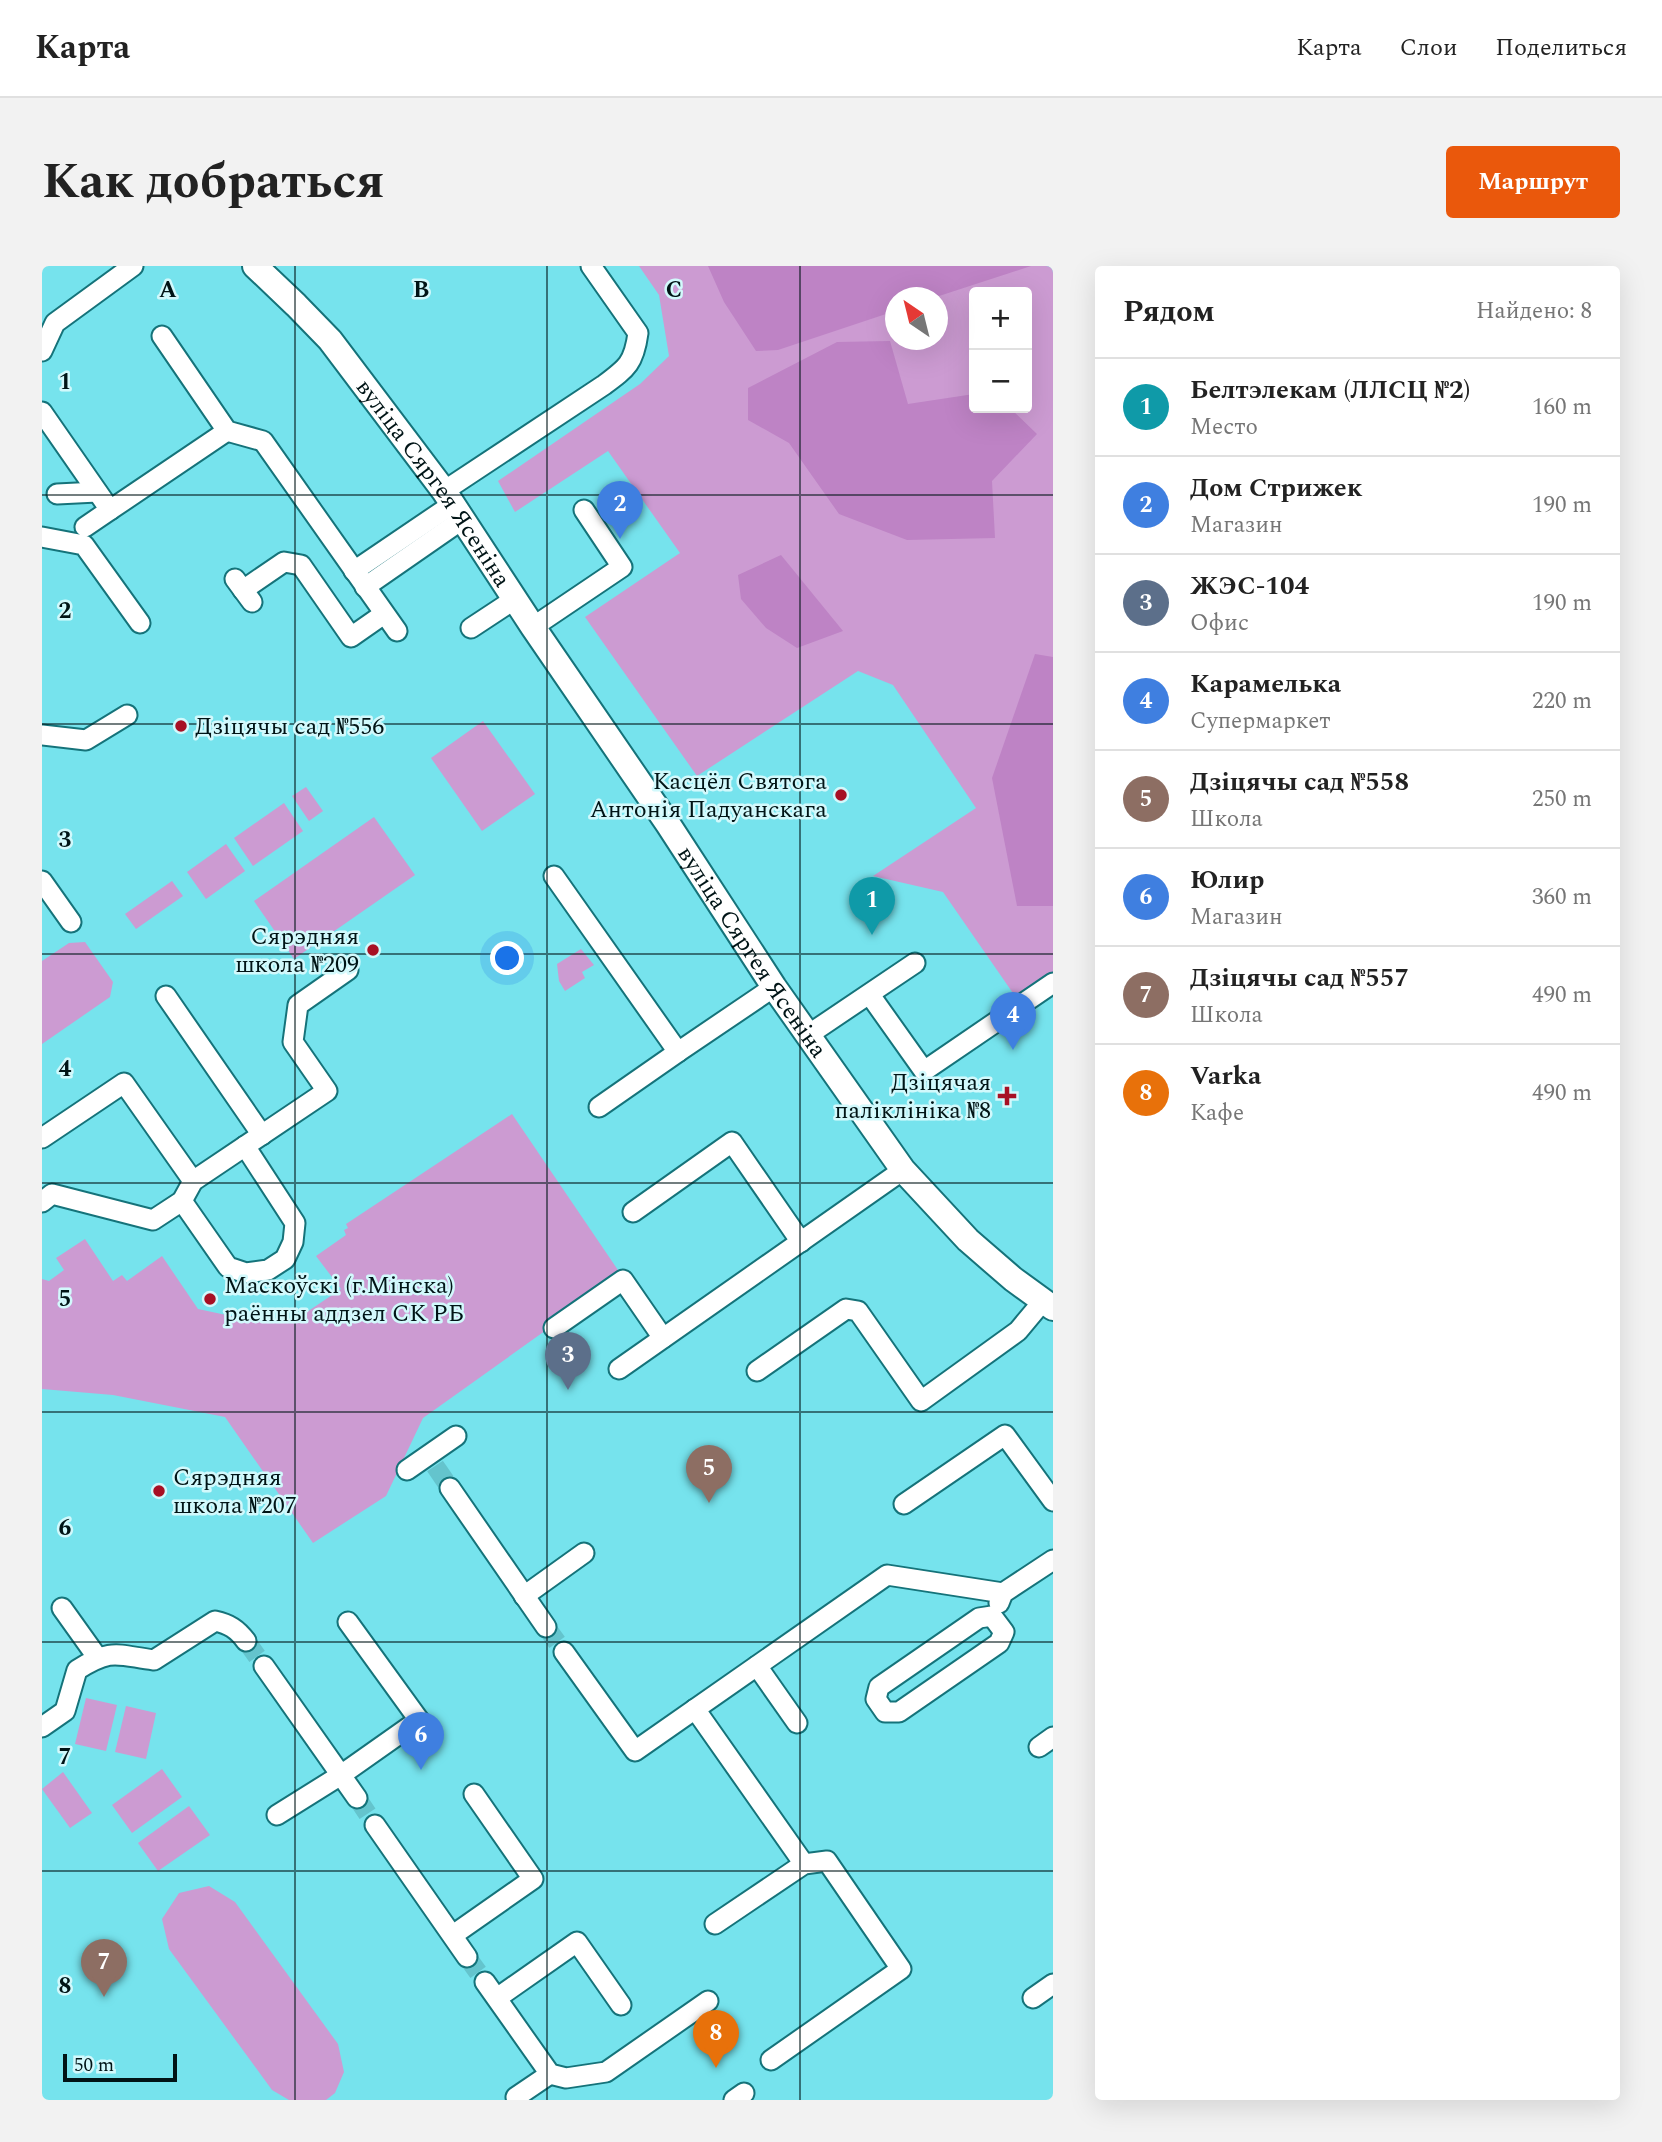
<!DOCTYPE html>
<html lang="ru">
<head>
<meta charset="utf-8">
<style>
  :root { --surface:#fff; --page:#f2f2f2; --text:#222; --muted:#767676; --line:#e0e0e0; --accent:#ea580c }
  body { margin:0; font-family:Spectral,serif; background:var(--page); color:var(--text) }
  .controls { position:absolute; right:21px; top:21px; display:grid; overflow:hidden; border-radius:7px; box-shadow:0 7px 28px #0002 }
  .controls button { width:63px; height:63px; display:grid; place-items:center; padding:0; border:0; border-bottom:2px solid var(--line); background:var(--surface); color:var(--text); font:35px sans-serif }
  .compass { position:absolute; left:843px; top:21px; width:63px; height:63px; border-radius:50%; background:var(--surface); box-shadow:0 7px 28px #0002; rotate:325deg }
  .scale { position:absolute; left:21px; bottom:18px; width:114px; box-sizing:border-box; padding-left:7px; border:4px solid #001416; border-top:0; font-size:19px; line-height:24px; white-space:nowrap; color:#001416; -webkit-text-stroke:5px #d2f9fc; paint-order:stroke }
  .you { position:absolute; left:466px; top:693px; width:24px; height:24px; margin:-18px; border:5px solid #fff; border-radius:50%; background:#1a73e8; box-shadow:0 0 0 10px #1a73e833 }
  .badge { display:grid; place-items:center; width:46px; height:46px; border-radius:50%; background:var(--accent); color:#fff; font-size:23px; font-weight:700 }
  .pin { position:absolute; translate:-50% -58px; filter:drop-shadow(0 2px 4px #0008) }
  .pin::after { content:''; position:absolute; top:37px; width:24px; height:21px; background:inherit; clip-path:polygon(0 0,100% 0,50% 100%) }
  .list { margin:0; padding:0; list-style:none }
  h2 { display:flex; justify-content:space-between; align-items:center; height:91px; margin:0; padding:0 28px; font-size:30px }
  h2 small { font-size:23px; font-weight:400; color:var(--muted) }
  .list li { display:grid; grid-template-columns:46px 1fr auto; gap:21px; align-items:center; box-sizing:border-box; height:98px; padding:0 28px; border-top:2px solid var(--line) }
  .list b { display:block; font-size:26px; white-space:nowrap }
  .list p { margin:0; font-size:23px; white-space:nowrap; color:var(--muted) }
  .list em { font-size:23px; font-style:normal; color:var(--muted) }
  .map { position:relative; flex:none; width:1011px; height:1834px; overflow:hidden; border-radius:7px }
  header { display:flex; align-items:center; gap:42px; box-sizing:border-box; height:98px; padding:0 35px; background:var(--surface); border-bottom:2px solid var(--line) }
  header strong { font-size:33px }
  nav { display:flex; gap:38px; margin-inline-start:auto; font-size:24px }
  .intro { display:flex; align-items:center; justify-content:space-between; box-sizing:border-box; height:168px; padding:0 42px }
  h1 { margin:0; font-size:49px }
  .button { padding:18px 32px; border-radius:7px; background:var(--accent); color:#fff; font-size:24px; font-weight:700 }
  main { display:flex; gap:42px; padding:0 42px }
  aside { flex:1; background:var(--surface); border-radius:7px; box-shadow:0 7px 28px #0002 }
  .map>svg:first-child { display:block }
  .green { fill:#cc9bd2; fill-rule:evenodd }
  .forest { fill:#be83c5 }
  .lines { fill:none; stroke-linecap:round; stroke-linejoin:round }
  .minor-tunnel { stroke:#64c4cd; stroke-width:19; stroke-dasharray:19 10; stroke-linecap:butt }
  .minor-casing { stroke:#15737a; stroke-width:23 }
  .major-casing { stroke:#15737a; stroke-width:28 }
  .minor { stroke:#fff; stroke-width:19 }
  .major { stroke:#fff; stroke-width:24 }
  .grid { fill:none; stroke:#001416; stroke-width:2; stroke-opacity:0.55 }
  .poi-dot { fill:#a71024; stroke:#d2f9fc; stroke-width:2.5 }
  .labels { text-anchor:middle; stroke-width:5; stroke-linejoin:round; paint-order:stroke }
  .street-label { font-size:24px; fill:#001416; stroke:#d2f9fc }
  .poi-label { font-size:24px; fill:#001416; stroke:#d2f9fc; text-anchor:start }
  .grid-label { font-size:23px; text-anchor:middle; font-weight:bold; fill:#001416; stroke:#d2f9fc; stroke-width:5; stroke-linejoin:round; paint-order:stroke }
</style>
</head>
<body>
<header>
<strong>Карта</strong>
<nav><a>Карта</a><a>Слои</a><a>Поделиться</a></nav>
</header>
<div class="intro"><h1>Как добраться</h1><a class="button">Маршрут</a></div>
<main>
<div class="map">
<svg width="1011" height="1834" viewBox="0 0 1011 1834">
  <rect width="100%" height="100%" fill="#76e3ed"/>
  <g class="green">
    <path d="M597 0H1011V709L975 733 901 626 831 610 934 542 851 419 816 405 655 510 543 351 638 287 566 185 473 246 456 215 598 118 627 90 617 29ZM932 26H985V142H932ZM853 32H895V74H853Z"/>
    <path d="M441 455 493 528 440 565 389 492Z"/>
    <path d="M264 521 281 545 267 555 250 530Z"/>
    <path d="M242 537 261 565 211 600 192 572Z"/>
    <path d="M332 551 373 609 252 693 212 635Z"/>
    <path d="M184 578 203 605 164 633 145 606Z"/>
    <path d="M130 615 141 630 94 663 83 648Z"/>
    <path d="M43 676 71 716 68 731 0 778V695L27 677Z"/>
    <path d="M539 683 552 699 540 706 543 712 523 725 517 715 515 698Z"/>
    <path d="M470 848 580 1010 381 1152 344 1230 271 1277 183 1151 71 1129 0 1123V1013L7 1015 22 1004 14 992 43 973 71 1015 80 1009 85 1015 120 990 156 1043 203 1053 250 1056 299 1023 274 990 304 969 302 964 306 962 304 958Z"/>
    <path d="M44 1432 75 1439 64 1485 33 1478Z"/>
    <path d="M84 1440 114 1447 104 1493 73 1486Z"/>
    <path d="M120 1503 140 1531 90 1567 70 1539Z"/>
    <path d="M21 1506 50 1547 28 1562 0 1523Z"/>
    <path d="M147 1540 168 1569 116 1605 96 1577Z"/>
    <path d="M167 1620 193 1636 296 1778 302 1806 293 1827 284 1834H247L230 1824 127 1683 120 1653 137 1627Z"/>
  </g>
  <g class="forest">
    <path d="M666 0H989L894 31 853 32V45L736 84 714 85 682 36Z"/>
    <path d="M848 75 866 138 932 128V142H968L995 168 950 215 953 272 865 274 797 248 747 177 706 154V122L795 76Z"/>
    <path d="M739 289 801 365 755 382 724 362 699 333 696 309Z"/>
    <path d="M993 388 1011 391V640H975L950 512Z"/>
  </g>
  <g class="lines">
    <g class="minor-tunnel">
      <path d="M393 1200 408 1222"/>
      <path d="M504 1361 522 1386"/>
      <path d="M204 1375 222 1400"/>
      <path d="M315 1532 333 1559"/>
      <path d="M425 1691 443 1716"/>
    </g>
    <defs>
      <g id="minor">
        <path d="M120 70 185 165 221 175 355 365"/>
        <path d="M0 85 13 57 91 0"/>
        <path d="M0 146 68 244 185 165"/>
        <path d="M402 225 562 119C585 102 592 97 596 67L549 0"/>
        <path d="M15 228 55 226"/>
        <path d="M43 261 68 244"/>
        <path d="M0 271 42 279 98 357"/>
        <path d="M312 305 411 238"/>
        <path d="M193 313 210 336"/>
        <path d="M323 321 421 253"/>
        <path d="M201 324 242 296 259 299 309 371 342 348"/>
        <path d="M491 361 580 301 542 244"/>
        <path d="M429 362 473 333"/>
        <path d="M0 469 44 474 85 449"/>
        <path d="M512 610 636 786 732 721"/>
        <path d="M0 615 29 656"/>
        <path d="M828 729 882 805 1011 717"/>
        <path d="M124 730 220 869"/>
        <path d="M766 769 873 697"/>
        <path d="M557 841 636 786"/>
        <path d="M0 872 82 817 151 915"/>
        <path d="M140 935 186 1001 204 1007 226 1004 243 993 251 976 253 957 203 880"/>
        <path d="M0 936 10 928 111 954 140 935 151 915 285 825 251 776 256 739 306 704"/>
        <path d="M591 946 690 876 759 976"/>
        <path d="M512 1062 581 1014 621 1072"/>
        <path d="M577 1103 861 904"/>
        <path d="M715 1105 804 1043 816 1045 879 1135 976 1065 1001 1035"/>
        <path d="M365 1204 414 1170"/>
        <path d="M408 1222 504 1361"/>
        <path d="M862 1238 963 1169 1011 1235"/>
        <path d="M482 1330 542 1287"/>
        <path d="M957 1337 961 1327 1011 1294"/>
        <path d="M20 1342 55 1391"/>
        <path d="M950 1350 962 1366 957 1377 857 1446H843L834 1433 837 1421 937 1352Z"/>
        <path d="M522 1386 593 1485 845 1309 961 1327"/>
        <path d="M222 1400 315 1532"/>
        <path d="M715 1400 755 1457"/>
        <path d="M653 1443 762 1598"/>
        <path d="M0 1461 23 1445 35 1404C70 1382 74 1389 112 1394L173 1355C187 1358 195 1363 204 1375"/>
        <path d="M997 1481 1011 1471"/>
        <path d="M235 1549 299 1509 377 1454 306 1356"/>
        <path d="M333 1559 425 1691"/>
        <path d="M673 1658 762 1598 785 1595 859 1703 729 1794"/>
        <path d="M411 1669 491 1613 432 1528"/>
        <path d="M443 1716 508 1808 524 1812 564 1806 666 1735"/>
        <path d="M455 1732 535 1676 579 1739"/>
        <path d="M991 1732 1011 1718"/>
        <path d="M476 1834 474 1831 508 1808"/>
        <path d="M692 1834 702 1827"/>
      </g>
      <g id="major">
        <path id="s1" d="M213 0 254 39 288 74 402 225 491 361 626 558 732 721 861 904 926 974 971 1013 1011 1042"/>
      </g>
    </defs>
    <use href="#minor" class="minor-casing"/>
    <use href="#major" class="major-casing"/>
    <use href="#minor" class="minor"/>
    <use href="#major" class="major"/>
  </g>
  <path class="grid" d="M253 0V1834M505 0V1834M758 0V1834M0 229H1011M0 458H1011M0 688H1011M0 917H1011M0 1146H1011M0 1376H1011M0 1605H1011"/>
  <g class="poi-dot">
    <circle cx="139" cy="460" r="7"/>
    <circle cx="799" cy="529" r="7"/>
    <circle cx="331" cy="684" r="7"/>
    <path d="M961.5 819.5h7v7h7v7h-7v7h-7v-7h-7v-7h7z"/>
    <circle cx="168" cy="1033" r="7"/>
    <circle cx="117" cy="1225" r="7"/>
  </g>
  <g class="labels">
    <g class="street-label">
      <text dy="8" stroke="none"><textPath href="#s1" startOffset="282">вуліца Сяргея Ясеніна</textPath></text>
      <text dy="8" stroke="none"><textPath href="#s1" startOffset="849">вуліца Сяргея Ясеніна</textPath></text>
    </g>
    <g class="poi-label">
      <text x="153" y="468">Дзіцячы сад №556</text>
      <text x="785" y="523" text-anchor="end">Касцёл Святога<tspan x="785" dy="28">Антонія Падуанскага</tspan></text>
      <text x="317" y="678" text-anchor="end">Сярэдняя<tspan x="317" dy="28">школа №209</tspan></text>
      <text x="949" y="824" text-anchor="end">Дзіцячая<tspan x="949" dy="28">паліклініка №8</tspan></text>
      <text x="182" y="1027">Маскоўскі (г.Мінска)<tspan x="182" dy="28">раённы аддзел СК РБ</tspan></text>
      <text x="131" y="1219">Сярэдняя<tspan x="131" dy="28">школа №207</tspan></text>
    </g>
  </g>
  <g class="grid-label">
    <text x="126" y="31">A</text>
    <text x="379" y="31">B</text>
    <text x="632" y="31">C</text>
    <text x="23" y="123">1</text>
    <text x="23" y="352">2</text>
    <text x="23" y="581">3</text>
    <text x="23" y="810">4</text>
    <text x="23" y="1040">5</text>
    <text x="23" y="1269">6</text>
    <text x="23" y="1498">7</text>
    <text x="23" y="1727">8</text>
  </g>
</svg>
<div class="controls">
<button>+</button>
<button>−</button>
</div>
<svg class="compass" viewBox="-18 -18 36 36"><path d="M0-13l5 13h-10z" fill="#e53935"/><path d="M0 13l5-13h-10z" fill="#767676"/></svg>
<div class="scale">50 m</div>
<div class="you"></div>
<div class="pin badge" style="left:830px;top:669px;background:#0f9aa8">1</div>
<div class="pin badge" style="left:578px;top:273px;background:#3f7fe0">2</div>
<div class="pin badge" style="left:526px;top:1124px;background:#5c6f8a">3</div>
<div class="pin badge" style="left:971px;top:784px;background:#3f7fe0">4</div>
<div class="pin badge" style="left:667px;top:1237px;background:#8d6e63">5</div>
<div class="pin badge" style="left:379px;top:1504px;background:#3f7fe0">6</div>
<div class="pin badge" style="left:62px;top:1731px;background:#8d6e63">7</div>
<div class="pin badge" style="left:674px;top:1802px;background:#e8710a">8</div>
</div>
<aside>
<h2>Рядом<small>Найдено: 8</small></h2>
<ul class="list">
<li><span class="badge" style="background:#0f9aa8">1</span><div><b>Белтэлекам (ЛЛСЦ №2)</b><p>Место</p></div><em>160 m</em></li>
<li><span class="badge" style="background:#3f7fe0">2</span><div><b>Дом Стрижек</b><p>Магазин</p></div><em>190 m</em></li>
<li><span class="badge" style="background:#5c6f8a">3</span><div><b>ЖЭС-104</b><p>Офис</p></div><em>190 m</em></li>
<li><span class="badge" style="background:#3f7fe0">4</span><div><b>Карамелька</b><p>Супермаркет</p></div><em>220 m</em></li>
<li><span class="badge" style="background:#8d6e63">5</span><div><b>Дзіцячы сад №558</b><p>Школа</p></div><em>250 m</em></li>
<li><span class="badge" style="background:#3f7fe0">6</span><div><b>Юлир</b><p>Магазин</p></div><em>360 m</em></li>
<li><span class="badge" style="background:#8d6e63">7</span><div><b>Дзіцячы сад №557</b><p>Школа</p></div><em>490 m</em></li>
<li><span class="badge" style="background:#e8710a">8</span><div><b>Varka</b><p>Кафе</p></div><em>490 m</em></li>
</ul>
</aside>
</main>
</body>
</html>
